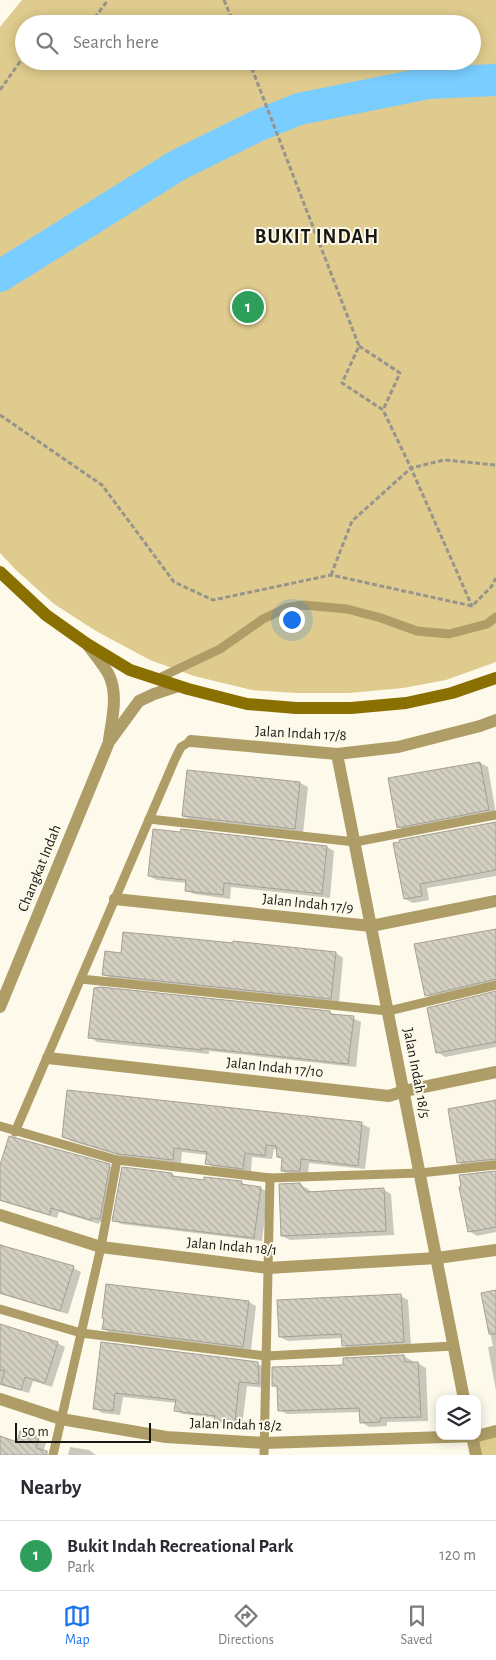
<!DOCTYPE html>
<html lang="en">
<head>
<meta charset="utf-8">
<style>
  :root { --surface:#fff; --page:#f2f2f3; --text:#2b2b33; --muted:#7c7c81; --line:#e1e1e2; --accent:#1a73e8 }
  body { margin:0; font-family:"Alegreya Sans",sans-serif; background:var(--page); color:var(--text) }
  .controls { position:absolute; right:15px; bottom:15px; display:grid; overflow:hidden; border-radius:10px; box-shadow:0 2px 12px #0003 }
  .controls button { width:45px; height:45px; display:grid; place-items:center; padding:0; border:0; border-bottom:1px solid var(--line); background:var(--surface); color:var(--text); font:25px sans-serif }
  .scale { position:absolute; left:15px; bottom:12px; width:136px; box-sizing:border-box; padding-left:5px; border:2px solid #181712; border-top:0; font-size:14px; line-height:18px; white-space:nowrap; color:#181712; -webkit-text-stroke:4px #fdf9eb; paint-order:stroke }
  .you { position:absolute; left:291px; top:619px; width:18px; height:18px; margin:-12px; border:4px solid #fff; border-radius:50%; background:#1a73e8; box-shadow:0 0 0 8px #1a73e833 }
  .badge { display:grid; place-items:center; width:32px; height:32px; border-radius:50%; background:var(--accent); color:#fff; font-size:16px; font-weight:700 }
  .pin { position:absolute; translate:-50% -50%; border:2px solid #fff; box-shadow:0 1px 5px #0006 }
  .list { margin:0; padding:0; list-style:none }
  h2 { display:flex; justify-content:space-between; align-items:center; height:65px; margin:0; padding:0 20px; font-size:21px }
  h2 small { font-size:16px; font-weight:400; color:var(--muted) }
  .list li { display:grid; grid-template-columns:32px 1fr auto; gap:15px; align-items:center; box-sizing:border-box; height:70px; padding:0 20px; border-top:1px solid var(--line) }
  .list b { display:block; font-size:19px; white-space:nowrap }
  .list p { margin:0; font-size:16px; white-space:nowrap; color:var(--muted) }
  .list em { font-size:16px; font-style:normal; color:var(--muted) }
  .icon { flex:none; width:28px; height:28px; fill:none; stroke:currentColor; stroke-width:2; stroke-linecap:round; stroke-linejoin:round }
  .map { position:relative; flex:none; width:496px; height:1455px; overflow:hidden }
  .search { position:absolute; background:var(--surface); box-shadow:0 2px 12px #0003; left:15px; right:15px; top:15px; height:55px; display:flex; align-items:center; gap:12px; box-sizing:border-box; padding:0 18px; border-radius:28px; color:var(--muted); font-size:19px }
  .sheet { height:135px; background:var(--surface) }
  nav { display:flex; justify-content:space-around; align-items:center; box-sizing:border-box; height:70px; border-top:1px solid var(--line); background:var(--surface); font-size:14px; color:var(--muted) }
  nav a { display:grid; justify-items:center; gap:2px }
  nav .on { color:var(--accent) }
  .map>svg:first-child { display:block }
  .green { fill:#dfcb8d; fill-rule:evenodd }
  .shadow { fill:#0003 }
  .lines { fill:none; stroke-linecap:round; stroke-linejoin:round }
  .river { stroke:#7acdff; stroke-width:32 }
  .building { fill:url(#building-back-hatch); stroke:#a4a093 }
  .path { stroke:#97958b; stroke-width:3; stroke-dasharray:5 2.5; stroke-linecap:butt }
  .service { stroke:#ae9d67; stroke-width:9 }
  .minor { stroke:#ae9d67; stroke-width:12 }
  .tertiary { stroke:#ae9d67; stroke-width:12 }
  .secondary { stroke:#8a7000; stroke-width:12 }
  .labels { text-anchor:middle; stroke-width:4; stroke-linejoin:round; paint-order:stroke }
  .street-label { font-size:15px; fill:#181712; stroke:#fdf9eb }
  .district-label { font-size:20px; font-weight:bold; letter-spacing:1px; fill:#181712; stroke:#fdf9eb }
</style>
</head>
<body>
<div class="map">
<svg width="496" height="1455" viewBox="0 0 496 1455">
  <defs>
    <pattern id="building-back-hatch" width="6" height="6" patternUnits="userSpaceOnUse" patternTransform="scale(1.25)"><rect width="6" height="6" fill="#d3cfc1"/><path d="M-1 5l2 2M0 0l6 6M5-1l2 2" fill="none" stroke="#b4b1a5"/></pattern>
  </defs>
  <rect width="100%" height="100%" fill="#fdf9eb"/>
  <g class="green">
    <path d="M22 0H496V662L446 680 403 688 349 693H297L252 690 194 676 150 660 96 631 54 604 16 570 0 553V27ZM24 24H472V61H24Z"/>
    <path d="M496 1436V1455H479L475 1441Z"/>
  </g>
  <g class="shadow">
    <path d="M480 763 488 767 496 814 406 831 398 827Z"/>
    <path d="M188 771 300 783 308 787 303 833 191 820 183 816Z"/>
    <path d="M496 823V876L427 888 429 900 413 903 405 899 395 844Z"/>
    <path d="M181 833 327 847 334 851 330 898 231 887 230 899 194 894 186 890 187 883 157 880 149 876Z"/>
    <path d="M496 930V984L434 999 426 995Z"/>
    <path d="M234 942 336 953 343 958 339 1002 111 979 103 974 122 954 234 945Z"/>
    <path d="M496 993V1047L445 1057 437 1052Z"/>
    <path d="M330 1012 336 1016 353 1018 361 1022 356 1067 209 1051V1054L97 1042 90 1037Z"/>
    <path d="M68 1092 362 1124 370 1128 365 1169 309 1163 308 1175H290L282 1171 284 1159 278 1156V1149H274L272 1159 252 1157 251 1172 214 1168 207 1163 208 1155 182 1152 181 1164 127 1158 71 1141 63 1137Z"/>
    <path d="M496 1102V1163L466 1167 458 1162Z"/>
    <path d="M109 1166 117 1170 107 1223 99 1222V1224L59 1212 57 1218 0 1201V1169Z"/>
    <path d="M496 1172V1232L477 1236 469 1231Z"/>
    <path d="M172 1174 178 1178 205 1181 241 1182 248 1186 260 1188 268 1192 262 1241 121 1224 114 1220Z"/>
    <path d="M300 1185 308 1189 311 1193 384 1190 391 1194 394 1235 290 1240 282 1236Z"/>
    <path d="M0 1244 21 1252 73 1268 81 1272 68 1314 0 1294Z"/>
    <path d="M496 1291V1391L488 1347 493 1346 482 1294Z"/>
    <path d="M401 1296 408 1300 411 1346 351 1349 343 1345 342 1338 288 1341 280 1337Z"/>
    <path d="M249 1302 256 1306 251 1350 111 1333 104 1329Z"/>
    <path d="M0 1325 57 1343 65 1347 52 1387 33 1381 29 1393 0 1385Z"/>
    <path d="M102 1343 258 1364 265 1368 267 1388 247 1386 242 1426 223 1424 216 1420V1418L183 1414 176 1410 177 1403 123 1397 120 1415 102 1413 94 1408Z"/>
    <path d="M404 1356 412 1361V1363H418L426 1368 428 1421 387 1422V1426L369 1427 361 1422V1412L287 1414 279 1410 278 1388 273 1385 344 1366Z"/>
    <path d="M21 1433 46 1443 42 1455H0V1438L17 1443Z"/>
    <path d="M70 1447 89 1450 96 1455H68Z"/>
  </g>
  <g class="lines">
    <path class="river" d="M0 276 178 165 257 126 299 109 428 83 496 80"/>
  </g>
  <g class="building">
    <path d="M480 762 489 810 397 828 388 778Z"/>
    <path d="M187 770 300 782 295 829 182 816Z"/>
    <path d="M496 822V870L420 884 422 896 404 899 393 843 400 842 399 840Z"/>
    <path d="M153 829 180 832 181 829 327 846 322 894 224 883 223 895 185 891 186 880 148 876Z"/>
    <path d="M496 929V979L425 996 414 944Z"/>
    <path d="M123 932 233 943V941L336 952 331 999 102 975 105 951 121 953Z"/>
    <path d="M101 987 330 1011V1014L354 1016 348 1064 202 1048V1050L88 1038 94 988Z"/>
    <path d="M496 991V1042L436 1053 427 1008Z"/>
    <path d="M67 1090 362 1122 358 1166 301 1159 300 1171H281L282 1158 277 1157 276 1146 266 1145 265 1156 245 1153 243 1169 205 1164 207 1152 174 1148 173 1160 118 1154 62 1137Z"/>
    <path d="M496 1100V1159L457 1163 448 1109Z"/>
    <path d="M9 1136 110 1164 100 1219 91 1218V1220L51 1208 50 1215 0 1200V1165Z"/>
    <path d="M122 1167 172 1173V1176L204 1180V1177L242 1181 241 1184 261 1187 254 1238 112 1221Z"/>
    <path d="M496 1171V1227L468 1232 459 1187 461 1186 459 1175Z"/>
    <path d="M300 1183 306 1192 384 1188 386 1231 281 1236 279 1184Z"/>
    <path d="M0 1245 74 1266 60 1311 0 1293Z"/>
    <path d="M106 1284 249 1301 243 1347 102 1329 104 1319 102 1318Z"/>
    <path d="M496 1290V1334H489L481 1293Z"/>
    <path d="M401 1294 404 1342 342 1346 341 1334 279 1337 277 1300Z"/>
    <path d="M0 1324 58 1342 45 1383 25 1377 21 1390 1 1384 5 1371 0 1370Z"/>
    <path d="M101 1342 258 1362 259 1384 239 1382 235 1423 214 1420 215 1416 174 1411 176 1400 115 1393 113 1411 93 1409Z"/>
    <path d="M404 1355 405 1362H418L421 1417 380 1418V1422L360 1423 359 1408 278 1411 277 1386H272V1367L343 1365V1358Z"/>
    <path d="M20 1431 39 1437 36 1448 47 1451V1455H0V1436L17 1442Z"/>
  </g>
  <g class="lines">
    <g class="path">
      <path d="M224 0 234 24"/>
      <path d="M90 24 108 0"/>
      <path d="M249 61 359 346 342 383 383 410 411 468 472 606"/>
      <path d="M0 90 24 56"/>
      <path d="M359 346 400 373 383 410"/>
      <path d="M0 415 102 485 174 582 213 600 331 575 472 606 491 587 496 578"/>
      <path d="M331 575 352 521 411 468 444 460 496 465"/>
    </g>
    <g class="service">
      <path d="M157 679 220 649 263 619 286 608 303 605 347 609 381 618 417 631 449 634 487 624 496 617"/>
      <path d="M149 819 355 842 496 815"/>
      <path d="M81 979 388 1011 496 985"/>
      <path d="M0 1126 117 1160 270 1178 420 1173 496 1165"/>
      <path d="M15 1132 175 759 181 747 191 741"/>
      <path d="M0 1309 81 1333 266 1356 454 1346"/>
      <path d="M53 1455 101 1247 117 1160"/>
      <path d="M264 1455 270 1178"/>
    </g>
    <g class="minor">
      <path d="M191 741 337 754 398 747 480 726 496 720"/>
      <path d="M337 754 464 1399"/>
      <path d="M115 899 371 926 496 901"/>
      <path d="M48 1058 389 1096 404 1091 496 1072"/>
      <path d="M0 1215 101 1247 268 1268 437 1258 496 1250"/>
      <path d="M0 1399 61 1419 166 1437 265 1443 476 1436"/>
      <path d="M472 1436 476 1455"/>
      <path d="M477 1436 496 1431"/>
    </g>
    <g class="tertiary">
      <path d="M87 644C94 653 102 663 108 673 119 694 112 718 109 740"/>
      <path d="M0 1007 109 742 139 701 154 694 178 686"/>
    </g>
    <path class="secondary" d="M0 572 46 615 87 644 130 670 188 689 247 704 296 708H351L406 703 452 693 496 678"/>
  </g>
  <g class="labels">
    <g class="street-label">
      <text transform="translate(301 733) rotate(3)" y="5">Jalan Indah 17/8</text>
      <text transform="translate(39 868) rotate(-68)" y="5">Changkat Indah</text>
      <text transform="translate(308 903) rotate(6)" y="5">Jalan Indah 17/9</text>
      <text transform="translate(275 1067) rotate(6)" y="5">Jalan Indah 17/10</text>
      <text transform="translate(417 1073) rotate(79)" y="5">Jalan Indah 18/5</text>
      <text transform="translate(232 1246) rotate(5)" y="5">Jalan Indah 18/1</text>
      <text transform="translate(236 1424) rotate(2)" y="5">Jalan Indah 18/2</text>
    </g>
    <g class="district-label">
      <text x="317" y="243">BUKIT INDAH</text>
    </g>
  </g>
</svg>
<div class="controls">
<button><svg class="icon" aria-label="layers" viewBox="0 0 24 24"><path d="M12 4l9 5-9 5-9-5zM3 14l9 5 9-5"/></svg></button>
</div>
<div class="scale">50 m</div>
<div class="you"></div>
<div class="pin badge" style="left:248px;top:307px;background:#2e9e5b">1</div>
<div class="search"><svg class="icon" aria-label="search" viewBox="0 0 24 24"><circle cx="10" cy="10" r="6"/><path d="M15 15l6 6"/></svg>Search here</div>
</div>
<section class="sheet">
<h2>Nearby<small></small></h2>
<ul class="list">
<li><span class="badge" style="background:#2e9e5b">1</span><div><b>Bukit Indah Recreational Park</b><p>Park</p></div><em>120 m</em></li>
</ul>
</section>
<nav>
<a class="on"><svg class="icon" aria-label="map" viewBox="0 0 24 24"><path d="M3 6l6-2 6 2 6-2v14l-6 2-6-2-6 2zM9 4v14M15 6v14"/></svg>Map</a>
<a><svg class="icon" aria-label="directions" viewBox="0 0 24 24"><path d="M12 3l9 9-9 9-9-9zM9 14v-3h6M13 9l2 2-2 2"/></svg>Directions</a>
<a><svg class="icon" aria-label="saved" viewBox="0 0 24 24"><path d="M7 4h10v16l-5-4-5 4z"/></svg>Saved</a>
</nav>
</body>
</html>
